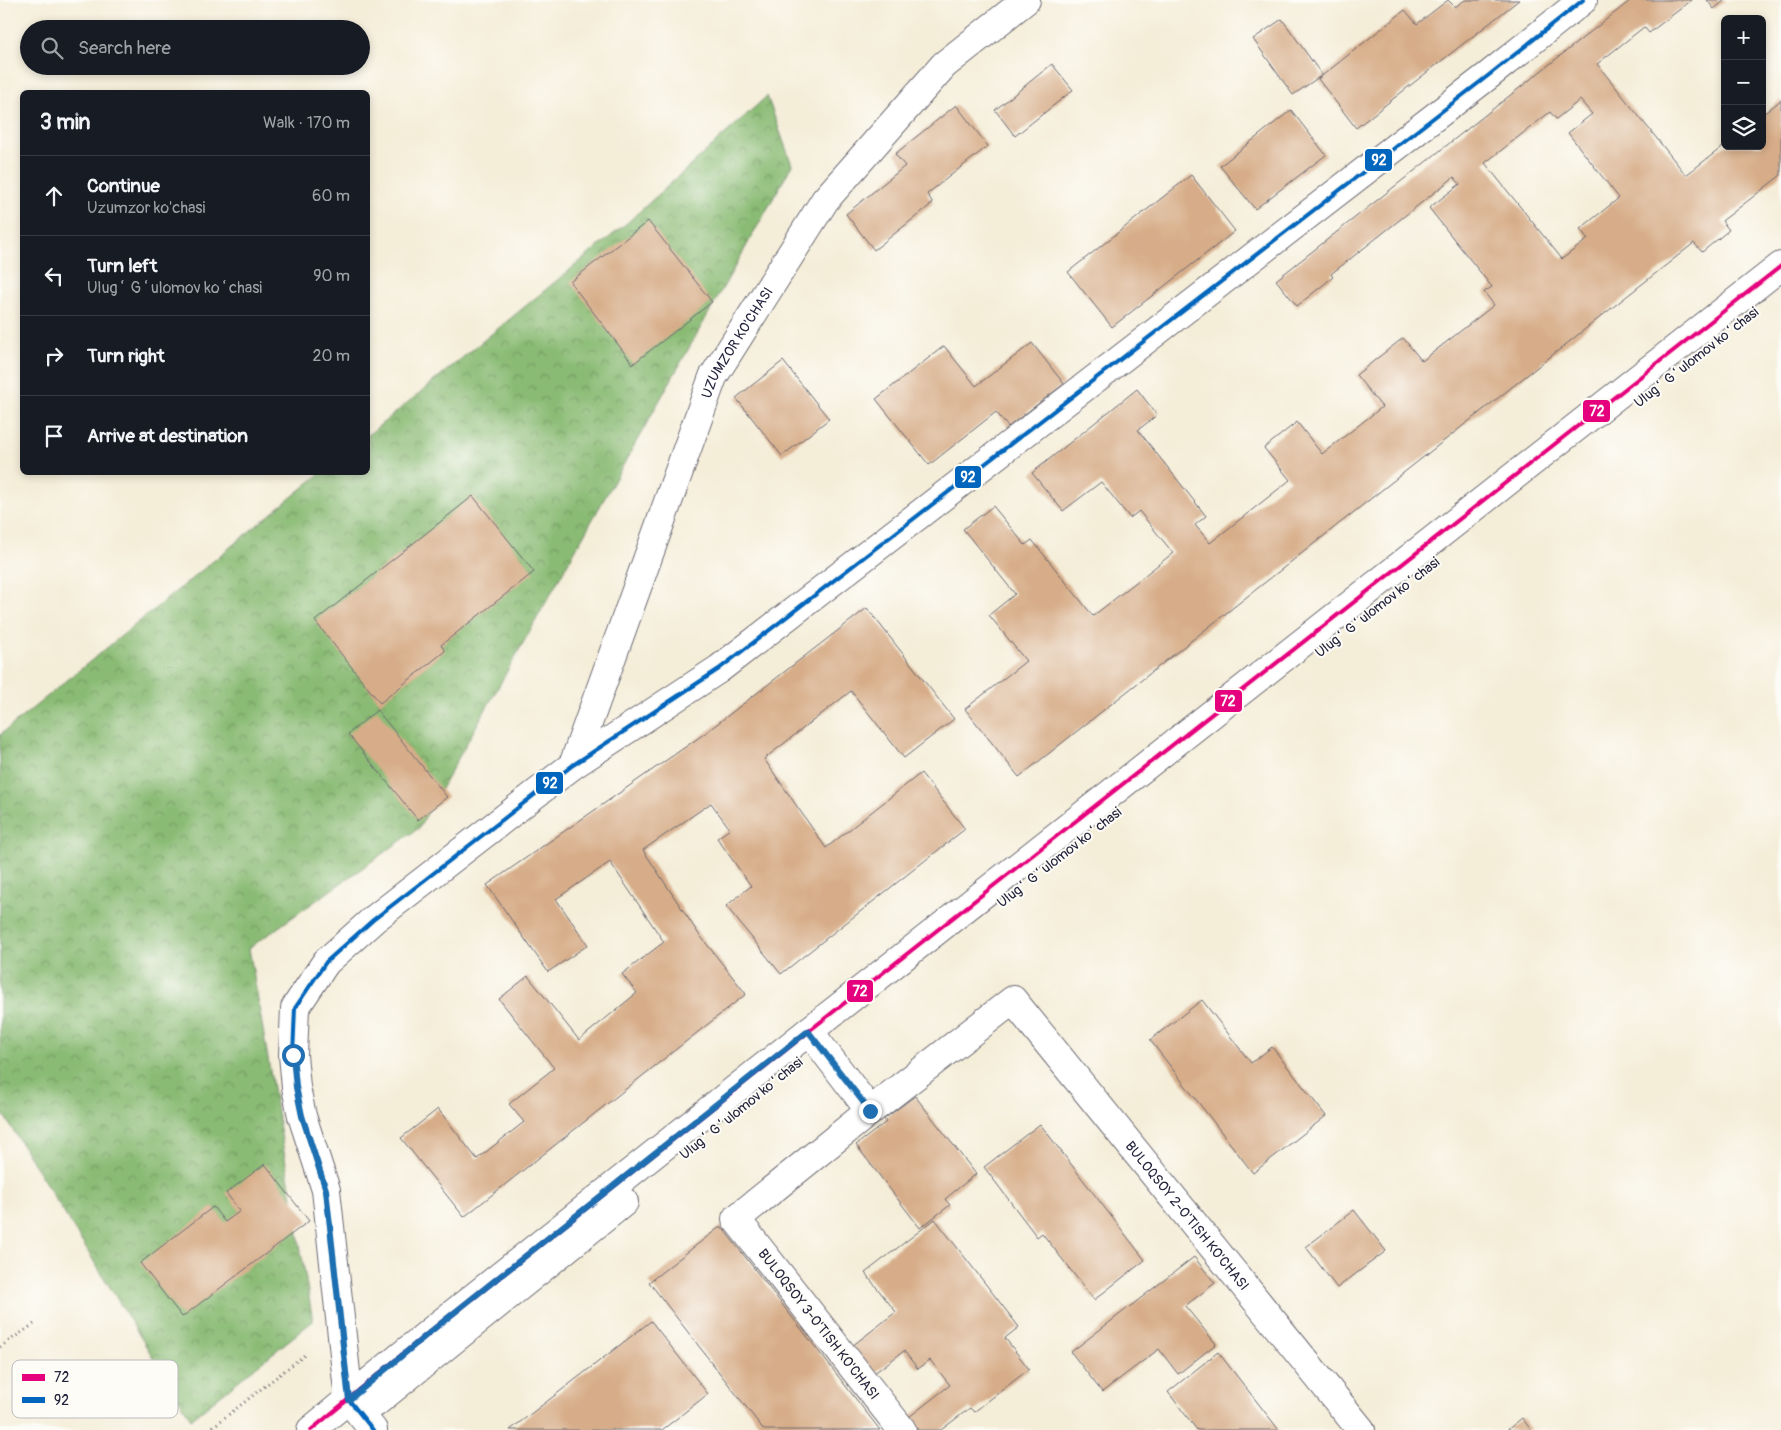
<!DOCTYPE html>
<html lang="en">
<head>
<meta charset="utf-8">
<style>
  :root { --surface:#171b24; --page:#242831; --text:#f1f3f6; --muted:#9ea1a6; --line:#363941 }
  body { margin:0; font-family:Pangolin,sans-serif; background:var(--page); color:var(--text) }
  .controls { position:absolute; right:15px; top:15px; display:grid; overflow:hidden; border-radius:8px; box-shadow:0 2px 8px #0003 }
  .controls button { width:45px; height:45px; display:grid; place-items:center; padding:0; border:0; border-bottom:1px solid var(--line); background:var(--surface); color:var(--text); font:25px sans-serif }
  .stop { position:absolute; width:15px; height:15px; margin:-11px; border:4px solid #1f6fb2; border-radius:50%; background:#fff }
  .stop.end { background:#1f6fb2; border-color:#fff; box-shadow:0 1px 5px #0008 }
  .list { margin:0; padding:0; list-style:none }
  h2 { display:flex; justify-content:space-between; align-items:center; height:65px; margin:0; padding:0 20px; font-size:21px }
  h2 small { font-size:16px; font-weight:400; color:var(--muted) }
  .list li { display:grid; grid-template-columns:32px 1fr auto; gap:15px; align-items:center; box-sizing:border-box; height:80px; padding:0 20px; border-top:1px solid var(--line) }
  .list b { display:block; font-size:19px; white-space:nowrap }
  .list p { margin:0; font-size:16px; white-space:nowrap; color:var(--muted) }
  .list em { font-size:16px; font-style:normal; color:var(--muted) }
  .icon { flex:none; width:28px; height:28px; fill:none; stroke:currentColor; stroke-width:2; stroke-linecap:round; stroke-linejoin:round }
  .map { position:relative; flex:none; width:1781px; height:1430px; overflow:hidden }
  .search { position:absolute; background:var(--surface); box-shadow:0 2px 8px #0003; left:20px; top:20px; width:350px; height:55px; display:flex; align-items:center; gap:12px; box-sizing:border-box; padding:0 18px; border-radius:28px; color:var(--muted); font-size:19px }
  .panel { position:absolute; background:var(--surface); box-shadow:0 2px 8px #0003; left:20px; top:90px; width:350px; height:385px; border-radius:8px }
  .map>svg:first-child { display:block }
  .forest { fill:url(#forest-crowns); stroke:#566e58 }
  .building { fill:#d7ad89; fill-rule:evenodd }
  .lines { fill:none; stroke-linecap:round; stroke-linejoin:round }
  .minor-casing { stroke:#6c6972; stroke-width:30 }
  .secondary-casing { stroke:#6c6972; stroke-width:30 }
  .path { stroke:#6c6972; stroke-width:3; stroke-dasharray:1 4; stroke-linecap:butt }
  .minor { stroke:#fff; stroke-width:28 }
  .secondary { stroke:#fff; stroke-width:28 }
  .bus-1-casing { stroke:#fdfcf7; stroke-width:8 }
  .bus-2-casing { stroke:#fdfcf7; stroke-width:8 }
  .bus-1 { stroke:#e5007d; stroke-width:4 }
  .bus-2 { stroke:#0065bd; stroke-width:4 }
  .route { stroke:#1f6fb2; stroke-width:6 }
  .labels { text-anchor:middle; stroke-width:4; stroke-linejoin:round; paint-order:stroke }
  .street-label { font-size:14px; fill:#22223b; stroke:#fdfcf7 }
  .key { fill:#fdfcf7; stroke:#bbbbbf; stroke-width:1 }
  .key-label { font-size:14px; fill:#22223b }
  .line-badge { stroke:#fdfcf7; stroke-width:2 }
  .badge-label { font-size:14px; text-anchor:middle; font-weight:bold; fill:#fff }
</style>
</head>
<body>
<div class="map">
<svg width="1781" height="1430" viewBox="0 0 1781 1430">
  <defs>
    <pattern id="forest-crowns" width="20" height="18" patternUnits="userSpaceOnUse" patternTransform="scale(1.25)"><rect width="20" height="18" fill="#8abb74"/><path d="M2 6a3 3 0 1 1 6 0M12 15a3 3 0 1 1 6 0" fill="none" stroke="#709860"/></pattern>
  </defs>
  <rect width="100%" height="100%" fill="#fdfcf7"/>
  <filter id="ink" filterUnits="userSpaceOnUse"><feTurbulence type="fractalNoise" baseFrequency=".02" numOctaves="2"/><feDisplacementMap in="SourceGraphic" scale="10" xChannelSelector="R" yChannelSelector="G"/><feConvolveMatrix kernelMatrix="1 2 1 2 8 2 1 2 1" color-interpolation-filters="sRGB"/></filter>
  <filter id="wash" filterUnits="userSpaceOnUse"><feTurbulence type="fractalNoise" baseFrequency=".0096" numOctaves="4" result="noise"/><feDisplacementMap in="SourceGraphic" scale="20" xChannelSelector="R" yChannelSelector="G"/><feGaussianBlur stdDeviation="1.12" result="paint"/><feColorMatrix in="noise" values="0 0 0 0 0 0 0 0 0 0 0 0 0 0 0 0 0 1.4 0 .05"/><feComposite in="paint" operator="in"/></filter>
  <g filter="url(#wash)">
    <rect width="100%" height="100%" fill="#f4edd8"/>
    <path class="forest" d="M767 96 792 165 419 828 249 948 313 1321 191 1419 0 1109V735L321 473 368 472V435L627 223Z"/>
    <g id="blocks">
      <g class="building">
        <path d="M1448 0 1455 7 1465 0H1519L1356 128 1318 79 1405 10 1417 24Z"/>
        <path d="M1631 0H1692L1649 33 1644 27 1597 64 1686 175 1725 145V146H1762V115L1781 100V175L1722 221 1729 230 1702 252 1694 243 1019 777 965 709 1026 661 989 615 1015 594 963 529 993 506 1025 545 1032 540 1093 616 1173 553 1139 511 1130 518 1101 482 1063 511 1032 473 1137 389 1157 415 1138 430 1206 516 1195 525 1210 543 1290 480 1264 448 1297 422 1322 454 1382 407 1356 375 1403 338 1422 361 1494 305 1484 292 1492 287 1429 208 1460 184 1454 177 1331 274 1333 277 1297 306 1276 280ZM1580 100 1592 114 1568 133 1619 198 1580 229 1588 239 1562 259 1485 163 1550 112 1556 119Z"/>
        <path d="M1707 0H1725L1714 9Z"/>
        <path d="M1282 19 1322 75 1293 95 1253 39Z"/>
        <path d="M1052 64 1073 90 1015 136 995 110Z"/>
        <path d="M956 105 988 146 927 194 933 203 874 250 846 214 905 166 895 154Z"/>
        <path d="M1291 110 1326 155 1255 209 1220 166Z"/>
        <path d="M1191 175 1235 231 1112 327 1068 272Z"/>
        <path d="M648 221 712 302 633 364 570 282Z"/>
        <path d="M1032 343 1064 384 1008 427 996 412 929 465 876 399 944 346 976 386Z"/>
        <path d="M783 361 829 419 782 456 736 398Z"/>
        <path d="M473 496 534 572 441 645 445 651 380 703 315 621Z"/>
        <path d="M867 608 954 719 904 758 851 691 764 759 826 848 921 773 965 829 781 974 726 906 751 886 717 838 730 829 711 803 643 850 698 933 746 994 464 1217 401 1138 438 1109 477 1159 524 1122 509 1104 554 1068 499 999 528 976 579 1040 637 993 622 974 664 942 610 862 556 899 588 945 548 972 487 885 704 734Z"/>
        <path d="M377 710 447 797 418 820 348 734Z"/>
        <path d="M1202 1000 1251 1063 1272 1047 1326 1116 1253 1173 1150 1040Z"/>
        <path d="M915 1096 976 1174 945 1199 950 1205 920 1228 856 1145 886 1122 884 1119Z"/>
        <path d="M1040 1124 1145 1260 1094 1300 1042 1233 1037 1237 984 1167Z"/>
        <path d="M265 1164 309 1221 182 1317 140 1263 213 1207 225 1222 240 1211 226 1193Z"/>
        <path d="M1354 1210 1386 1251 1337 1288 1306 1247Z"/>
        <path d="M935 1219 1019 1327 1005 1338 1029 1369 974 1412 970 1408 941 1430H918L909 1417 950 1385 930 1360 918 1369 904 1351 873 1374 852 1346 896 1312 865 1273Z"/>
        <path d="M721 1226 880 1430H764L649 1282Z"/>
        <path d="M1194 1257 1215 1283 1185 1306 1216 1344 1178 1374 1159 1349 1102 1392 1071 1352Z"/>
        <path d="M651 1321 708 1394 662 1430H510Z"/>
        <path d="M1218 1352 1279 1430H1197L1168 1392Z"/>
        <path d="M1522 1418 1531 1430H1507Z"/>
      </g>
    </g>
  </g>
  <g filter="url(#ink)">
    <use href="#blocks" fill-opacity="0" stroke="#6c6972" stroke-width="1"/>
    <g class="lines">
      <defs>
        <g id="minor">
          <path id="s1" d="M573 765 713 377 825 200 944 65 1026 0"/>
          <path d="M809 1031 870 1111"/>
          <path d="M373 1430 349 1400 326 1190 302 1116 296 1087 293 1055 295 1008 326 962 373 920 573 765 719 669 1489 75 1583 0"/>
          <path id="s2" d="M902 1430 736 1219 870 1111 1013 1000 1361 1430"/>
        </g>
        <g id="secondary">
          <path d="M375 1403 624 1202"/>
          <path d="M311 1430 435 1328 809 1031 1781 266"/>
        </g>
      </defs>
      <use href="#minor" class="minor-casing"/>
      <use href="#secondary" class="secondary-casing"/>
      <g class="path">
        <path d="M0 1347 37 1322"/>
        <path d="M209 1430 307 1353"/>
      </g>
      <use href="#minor" class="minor"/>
      <use href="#secondary" class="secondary"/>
      <defs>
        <path id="bus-1" d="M311 1430 435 1328 809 1031 1781 266"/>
        <path id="bus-2" d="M373 1430 349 1400 326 1190 302 1116 296 1087 293 1055 295 1008 326 962 373 920 573 765 719 669 1489 75 1583 0"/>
      </defs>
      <use href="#bus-1" class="bus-1-casing"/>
      <use href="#bus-2" class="bus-2-casing"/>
      <use href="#bus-1" class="bus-1"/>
      <use href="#bus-2" class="bus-2"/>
    </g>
  </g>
  <g class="lines" filter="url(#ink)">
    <path class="route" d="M293 1055 296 1087 302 1116 326 1190 349 1400 435 1328 808 1031 870 1111"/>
  </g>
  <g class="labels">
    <g class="street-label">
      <text dy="5" stroke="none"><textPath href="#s1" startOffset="454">UZUMZOR KO'CHASI</textPath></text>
      <text transform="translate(1696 357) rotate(-38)" y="5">Ulugʻ Gʻulomov koʻchasi</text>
      <text transform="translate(1377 607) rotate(-38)" y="5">Ulugʻ Gʻulomov koʻchasi</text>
      <text transform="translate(1059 857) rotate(-38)" y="5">Ulugʻ Gʻulomov koʻchasi</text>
      <text transform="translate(741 1108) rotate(-39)" y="5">Ulugʻ Gʻulomov koʻchasi</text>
      <text dy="5" stroke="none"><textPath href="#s2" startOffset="899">BULOQSOY 2-O'TISH KO'CHASI</textPath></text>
      <text transform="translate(819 1324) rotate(52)" y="5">BULOQSOY 3-O'TISH KO'CHASI</text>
    </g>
  </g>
  <rect x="12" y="1360" width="166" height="58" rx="8" class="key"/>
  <rect x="22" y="1374" width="23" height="7" fill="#e5007d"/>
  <rect x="22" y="1397" width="23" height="6" fill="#0065bd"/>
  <g class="key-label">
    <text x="54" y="1382">72</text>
    <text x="54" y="1405">92</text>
  </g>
  <g class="line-badge">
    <rect x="1364" y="148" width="29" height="24" rx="5" fill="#0065bd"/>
    <rect x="1582" y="399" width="29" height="24" rx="5" fill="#e5007d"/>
    <rect x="954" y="465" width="28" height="24" rx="5" fill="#0065bd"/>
    <rect x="1214" y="689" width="29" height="24" rx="5" fill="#e5007d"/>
    <rect x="535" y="771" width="29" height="24" rx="5" fill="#0065bd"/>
    <rect x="846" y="979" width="28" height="24" rx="5" fill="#e5007d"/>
  </g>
  <g class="badge-label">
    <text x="1379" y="165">92</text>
    <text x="1597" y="416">72</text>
    <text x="968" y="482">92</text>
    <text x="1228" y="706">72</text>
    <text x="550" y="788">92</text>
    <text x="860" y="996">72</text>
  </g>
</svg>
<div class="controls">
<button>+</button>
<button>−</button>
<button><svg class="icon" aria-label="layers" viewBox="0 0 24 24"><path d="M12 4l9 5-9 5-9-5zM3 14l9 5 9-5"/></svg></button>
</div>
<div class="stop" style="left:293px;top:1055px"></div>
<div class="stop end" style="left:870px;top:1111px"></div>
<div class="search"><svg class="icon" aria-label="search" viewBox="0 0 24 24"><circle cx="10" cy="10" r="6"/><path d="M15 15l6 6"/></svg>Search here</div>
<section class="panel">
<h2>3 min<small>Walk · 170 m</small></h2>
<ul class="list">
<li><svg class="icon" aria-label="ahead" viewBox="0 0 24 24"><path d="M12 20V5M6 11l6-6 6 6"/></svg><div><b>Continue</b><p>Uzumzor ko'chasi</p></div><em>60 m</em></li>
<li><svg class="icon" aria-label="left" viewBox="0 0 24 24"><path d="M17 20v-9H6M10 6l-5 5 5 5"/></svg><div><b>Turn left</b><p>Ulugʻ Gʻulomov koʻchasi</p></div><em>90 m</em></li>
<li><svg class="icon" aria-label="right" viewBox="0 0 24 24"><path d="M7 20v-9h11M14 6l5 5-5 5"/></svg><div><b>Turn right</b></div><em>20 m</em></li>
<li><svg class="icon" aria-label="arrive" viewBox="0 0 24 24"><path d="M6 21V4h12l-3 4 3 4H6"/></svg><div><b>Arrive at destination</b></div></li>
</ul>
</section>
</div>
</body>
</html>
